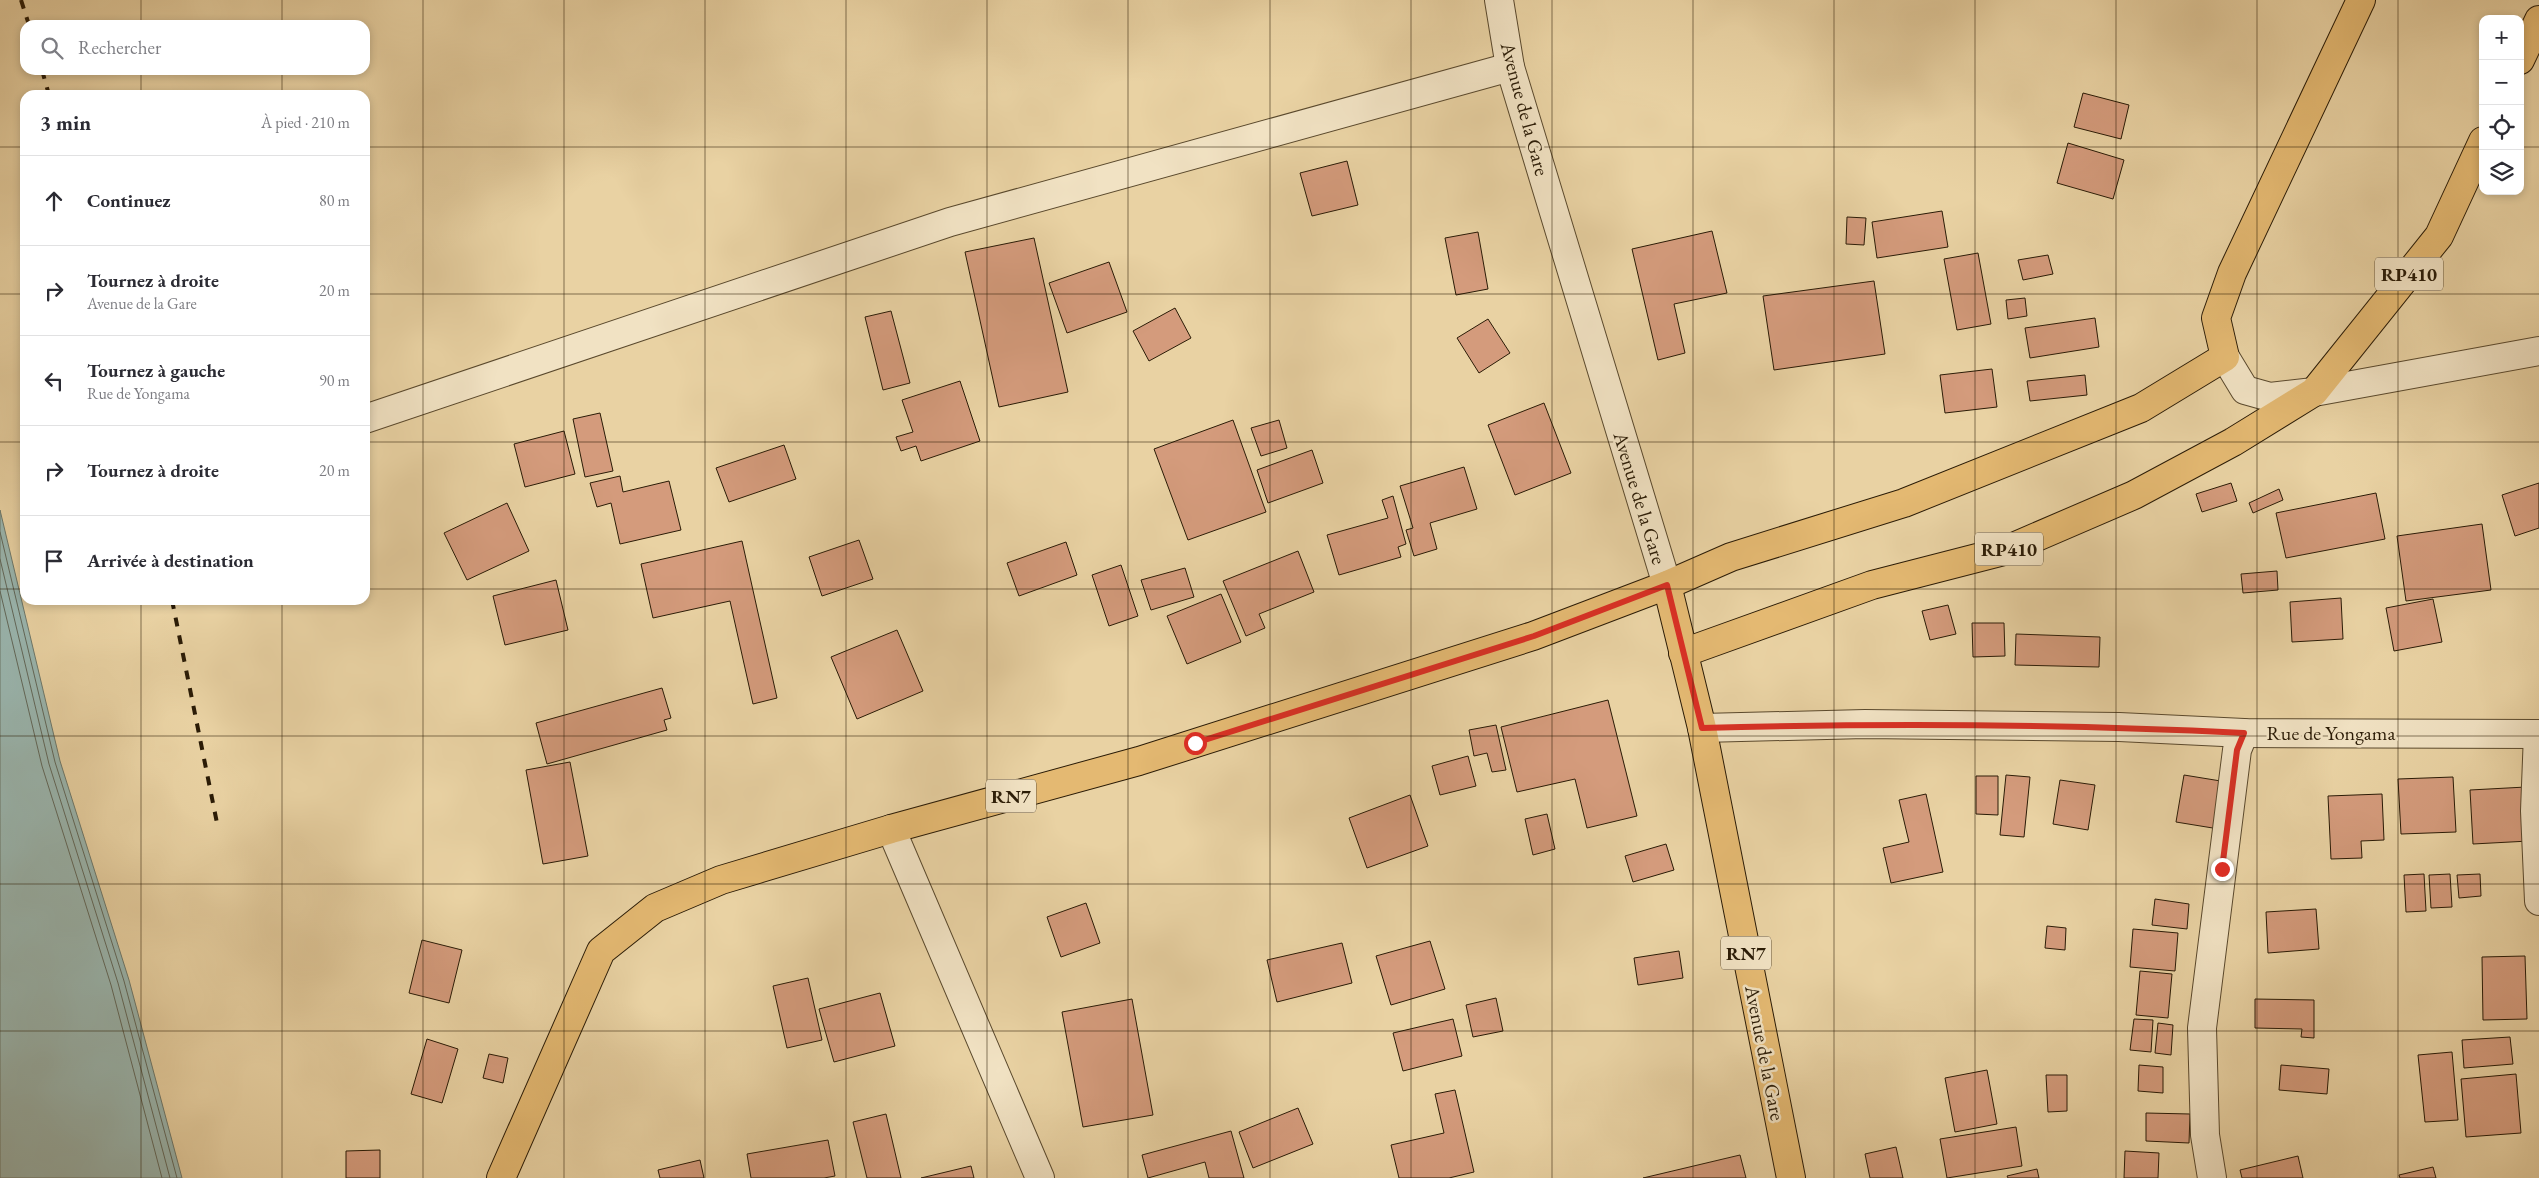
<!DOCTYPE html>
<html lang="fr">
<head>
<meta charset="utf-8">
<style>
  :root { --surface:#fff; --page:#f2f2f3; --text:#2b2b33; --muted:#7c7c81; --line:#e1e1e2 }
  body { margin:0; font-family:"EB Garamond",serif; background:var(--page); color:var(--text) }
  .controls { position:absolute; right:15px; top:15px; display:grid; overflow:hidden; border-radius:10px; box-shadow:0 2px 8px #0003 }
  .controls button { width:45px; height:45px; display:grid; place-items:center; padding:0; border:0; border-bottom:1px solid var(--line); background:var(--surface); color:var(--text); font:25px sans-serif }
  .stop { position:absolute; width:15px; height:15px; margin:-11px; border:4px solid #d93025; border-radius:50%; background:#fff }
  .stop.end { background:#d93025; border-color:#fff; box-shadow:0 1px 5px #0008 }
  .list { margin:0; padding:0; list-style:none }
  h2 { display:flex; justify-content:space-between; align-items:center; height:65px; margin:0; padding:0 20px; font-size:21px }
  h2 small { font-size:16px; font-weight:400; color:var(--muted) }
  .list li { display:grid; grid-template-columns:32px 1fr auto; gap:15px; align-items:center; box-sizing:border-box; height:90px; padding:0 20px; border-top:1px solid var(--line) }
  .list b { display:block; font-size:19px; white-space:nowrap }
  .list p { margin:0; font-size:16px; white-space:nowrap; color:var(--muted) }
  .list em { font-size:16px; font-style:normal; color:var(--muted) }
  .icon { flex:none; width:28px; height:28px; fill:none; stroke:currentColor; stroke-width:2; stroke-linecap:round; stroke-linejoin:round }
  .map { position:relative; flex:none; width:2539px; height:1178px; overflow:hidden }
  .search { position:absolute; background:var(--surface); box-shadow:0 2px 8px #0003; left:20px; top:20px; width:350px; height:55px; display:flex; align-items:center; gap:12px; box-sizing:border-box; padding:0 18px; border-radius:15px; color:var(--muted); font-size:19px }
  .panel { position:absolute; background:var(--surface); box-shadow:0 2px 8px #0003; left:20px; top:90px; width:350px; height:515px; border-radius:15px }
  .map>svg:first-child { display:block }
  .water { fill:#9ab6af; stroke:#6d786b }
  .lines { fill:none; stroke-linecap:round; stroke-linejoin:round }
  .shore { stroke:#62685a; stroke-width:1 }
  .building { fill:#d49b7c; stroke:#2a1b06 }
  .minor-casing { stroke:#5a492d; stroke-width:30 }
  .major-casing { stroke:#2a1b06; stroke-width:30 }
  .minor { stroke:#f1e2c3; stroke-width:28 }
  .major { stroke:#e4b972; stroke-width:28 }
  .rail { stroke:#2a1b06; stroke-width:4; stroke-dasharray:9 9; stroke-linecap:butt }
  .route { stroke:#d93025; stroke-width:6 }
  .grid { fill:none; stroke:#2a1b06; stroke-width:1; stroke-opacity:0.55 }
  .labels { text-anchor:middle; stroke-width:5; stroke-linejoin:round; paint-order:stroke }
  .shield { fill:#f1e2c3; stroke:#66573f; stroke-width:1 }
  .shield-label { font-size:19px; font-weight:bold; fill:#2a1b06 }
  .street-label { font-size:20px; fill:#2a1b06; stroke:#f1e2c3 }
</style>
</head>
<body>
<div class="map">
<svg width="2539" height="1178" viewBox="0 0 2539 1178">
  <rect width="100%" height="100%" fill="#e9d2a3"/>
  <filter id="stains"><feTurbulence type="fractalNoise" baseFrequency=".004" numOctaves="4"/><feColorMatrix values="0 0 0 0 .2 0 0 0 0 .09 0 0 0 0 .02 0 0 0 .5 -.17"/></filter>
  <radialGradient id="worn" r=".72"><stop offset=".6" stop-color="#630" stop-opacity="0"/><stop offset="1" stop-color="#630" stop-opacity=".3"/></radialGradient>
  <path class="water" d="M0 510 60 761 129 980 182 1178H0Z"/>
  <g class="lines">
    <g class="shore">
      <path d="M0 532 55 762 124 981 177 1178"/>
      <path d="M0 559 49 764 118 983 170 1178"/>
      <path d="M0 591 42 766 111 985 162 1178"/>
    </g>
  </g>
  <g class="building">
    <path d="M2083 93 2129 105 2121 139 2074 127Z"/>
    <path d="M2068 143 2124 160 2113 199 2057 183Z"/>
    <path d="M1347 161 1358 205 1312 216 1300 173Z"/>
    <path d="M1942 211 1948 247 1877 258 1872 222Z"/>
    <path d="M1847 217 1866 218 1864 245 1846 244Z"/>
    <path d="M1712 231 1727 293 1674 304 1685 353 1658 360 1632 249Z"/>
    <path d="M1478 232 1488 289 1456 295 1445 238Z"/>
    <path d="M1034 238 1068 392 999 407 965 252Z"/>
    <path d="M1978 253 1991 324 1957 330 1944 259Z"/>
    <path d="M2048 255 2053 274 2023 280 2018 260Z"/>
    <path d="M1109 262 1127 312 1067 333 1049 283Z"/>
    <path d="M1874 281 1885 354 1774 370 1763 296Z"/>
    <path d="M2025 298 2027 316 2008 319 2006 300Z"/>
    <path d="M1175 308 1191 338 1149 361 1133 331Z"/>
    <path d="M891 311 910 383 883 390 865 317Z"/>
    <path d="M2095 318 2099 347 2030 358 2025 328Z"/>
    <path d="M1488 319 1510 353 1479 373 1457 338Z"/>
    <path d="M1992 369 1997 407 1945 413 1940 375Z"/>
    <path d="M2085 375 2087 395 2030 401 2027 381Z"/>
    <path d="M960 381 980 441 921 461 916 446 901 451 896 437 913 432 902 400Z"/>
    <path d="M1544 403 1571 473 1515 495 1488 425Z"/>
    <path d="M600 413 613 471 585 477 573 419Z"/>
    <path d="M1233 420 1266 512 1188 540 1154 449Z"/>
    <path d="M1279 420 1287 448 1261 456 1251 428Z"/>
    <path d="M564 431 575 474 525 487 514 444Z"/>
    <path d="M784 445 796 479 729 502 716 468Z"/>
    <path d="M1312 450 1323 483 1268 503 1257 470Z"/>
    <path d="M1464 467 1477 509 1430 523 1437 549 1414 556 1406 530 1413 528 1400 486Z"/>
    <path d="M620 476 623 492 669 481 681 530 620 544 611 503 597 507 590 483Z"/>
    <path d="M2231 483 2237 501 2202 512 2196 494Z"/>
    <path d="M2539 483V528L2515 536 2502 495Z"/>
    <path d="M2279 489 2283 500 2253 513 2249 503Z"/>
    <path d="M2376 493 2385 539 2286 558 2276 513Z"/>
    <path d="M1393 496 1406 544 1398 547 1401 557 1339 575 1327 535 1388 518 1382 500Z"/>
    <path d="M507 503 529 551 467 580 444 533Z"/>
    <path d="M2482 524 2491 590 2406 601 2397 536Z"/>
    <path d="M859 540 873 579 822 596 809 557Z"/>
    <path d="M742 541 777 698 753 704 730 601 653 618 641 564Z"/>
    <path d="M1066 542 1077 575 1019 596 1007 563Z"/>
    <path d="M1298 551 1314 592 1259 614 1265 628 1246 636 1223 581Z"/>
    <path d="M1121 565 1138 616 1109 626 1092 575Z"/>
    <path d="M1185 568 1194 597 1151 610 1141 580Z"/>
    <path d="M2277 571 2278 590 2243 593 2241 574Z"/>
    <path d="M556 580 568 630 505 645 493 596Z"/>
    <path d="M1221 594 1241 642 1187 664 1167 616Z"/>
    <path d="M2341 598 2343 639 2292 642 2290 602Z"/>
    <path d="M2433 599 2442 642 2394 651 2386 608Z"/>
    <path d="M1948 605 1956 634 1930 640 1922 611Z"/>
    <path d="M1972 623H2004L2005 656 1973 657Z"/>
    <path d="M897 630 923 691 857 719 831 657Z"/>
    <path d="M2016 634 2100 637 2099 667 2015 665Z"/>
    <path d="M662 688 671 718 664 720 667 730 547 764 536 723Z"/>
    <path d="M1608 700 1637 816 1587 828 1575 779 1517 792 1501 727Z"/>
    <path d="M1496 725 1506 770 1492 772 1487 753 1474 756 1469 730Z"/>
    <path d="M1468 756 1476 786 1440 795 1432 766Z"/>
    <path d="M570 762 588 856 543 864 526 770Z"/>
    <path d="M2006 775 2030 777 2024 837 2000 835Z"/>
    <path d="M2184 775 2233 783 2225 830 2176 822Z"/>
    <path d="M1976 776H1998V815L1976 814Z"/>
    <path d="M2453 777 2456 832 2401 834 2398 779Z"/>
    <path d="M2060 780 2095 785 2088 830 2053 824Z"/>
    <path d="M2526 787 2529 841 2473 844 2470 790Z"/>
    <path d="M1926 794 1943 872 1891 883 1883 848 1909 842 1899 800Z"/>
    <path d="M2382 794 2384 840 2361 841 2362 858 2331 859 2328 796Z"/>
    <path d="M1410 795 1428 846 1367 868 1349 818Z"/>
    <path d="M1547 814 1555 849 1533 855 1525 819Z"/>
    <path d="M1666 844 1674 870 1633 882 1625 856Z"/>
    <path d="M2424 874 2426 911 2406 912 2404 875Z"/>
    <path d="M2450 874 2452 907 2431 908 2429 875Z"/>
    <path d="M2480 874 2481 896 2459 898 2457 875Z"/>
    <path d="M2155 899 2189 904 2187 929 2152 925Z"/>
    <path d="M1086 903 1100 943 1061 957 1047 917Z"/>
    <path d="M2316 909 2319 949 2268 953 2266 912Z"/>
    <path d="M2047 926 2066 928 2065 950 2045 948Z"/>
    <path d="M2133 929 2178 933 2175 971 2130 967Z"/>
    <path d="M422 940 462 950 449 1003 409 993Z"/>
    <path d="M1430 941 1445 989 1391 1005 1376 956Z"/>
    <path d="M1342 943 1352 983 1277 1002 1267 960Z"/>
    <path d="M1679 951 1683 978 1638 985 1634 958Z"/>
    <path d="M2525 956 2527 1019 2483 1020 2482 957Z"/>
    <path d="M2140 971 2172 974 2168 1018 2136 1015Z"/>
    <path d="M808 978 822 1040 787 1048 773 986Z"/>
    <path d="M880 993 895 1046 834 1062 819 1009Z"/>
    <path d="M1496 998 1503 1031 1473 1037 1466 1005Z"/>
    <path d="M1132 999 1153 1115 1083 1127 1062 1012Z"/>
    <path d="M2255 999 2314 1000V1038L2301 1037 2302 1029 2255 1028Z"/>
    <path d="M1453 1019 1462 1056 1403 1071 1393 1033Z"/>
    <path d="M2134 1019 2153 1020 2151 1052 2130 1050Z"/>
    <path d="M2158 1023 2173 1025 2171 1055 2155 1053Z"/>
    <path d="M2510 1037 2513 1064 2464 1068 2462 1040Z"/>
    <path d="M427 1039 458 1049 442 1103 411 1094Z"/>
    <path d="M2452 1052 2458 1120 2425 1122 2418 1055Z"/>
    <path d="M489 1054 508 1058 503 1083 483 1078Z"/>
    <path d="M2139 1065 2163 1067V1093L2138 1091Z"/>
    <path d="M2281 1065 2329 1069 2327 1094 2279 1090Z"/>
    <path d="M1987 1070 1997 1124 1955 1132 1945 1078Z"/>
    <path d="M2516 1074 2521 1133 2466 1137 2461 1079Z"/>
    <path d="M2046 1075H2067V1111L2048 1112Z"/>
    <path d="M1455 1090 1474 1172 1449 1178H1399L1391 1145 1444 1133 1435 1094Z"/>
    <path d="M1298 1108 1313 1144 1253 1168 1239 1132Z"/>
    <path d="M2146 1113 2190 1114 2189 1143 2146 1141Z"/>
    <path d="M886 1114 901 1178H867L853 1122Z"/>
    <path d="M2016 1127 2022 1166 1947 1178 1940 1139Z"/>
    <path d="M1231 1131 1244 1178H1209L1205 1162 1148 1178 1142 1155Z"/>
    <path d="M828 1140 835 1176 824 1178H751L747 1154Z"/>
    <path d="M1896 1147 1903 1178H1870L1865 1154Z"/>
    <path d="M380 1150V1178H346V1151Z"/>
    <path d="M2125 1151 2159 1153 2158 1178H2124Z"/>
    <path d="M1740 1155 1746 1178H1643Z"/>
    <path d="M2298 1156 2303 1178H2242L2240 1170Z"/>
    <path d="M700 1160 704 1178H660L658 1170Z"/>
    <path d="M971 1166 974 1178H921Z"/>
    <path d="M2433 1167 2436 1178H2400L2399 1175Z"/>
    <path d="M2037 1169 2039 1178H2008L2007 1176Z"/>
  </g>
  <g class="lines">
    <defs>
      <g id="minor">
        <path d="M1499 0 1510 67 1667 585"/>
        <path d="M2225 357 2245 390 2270 397 2314 392 2539 351"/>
        <path d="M365 419 950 222 1510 67"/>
        <path d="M1702 728 1865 724 2119 727 2244 733 2539 734"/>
        <path d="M2538 734 2535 811 2539 901"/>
        <path d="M891 829 1040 1178"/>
        <path d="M2212 1178 2205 1135 2202 1028 2237 750 2244 733"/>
      </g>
      <g id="major">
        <path d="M2520 60 2539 20"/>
        <path d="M1667 585 1702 728 1791 1178"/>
        <path d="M1683 653 1872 585 2004 551 2134 495 2233 442 2314 392 2439 236 2483 141"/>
        <path d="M501 1178 601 951 655 908 721 880 891 829 1139 761 1533 636 1667 585 1731 557 1904 503 2141 408 2225 357 2216 318 2232 273 2361 0"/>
      </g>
    </defs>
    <use href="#minor" class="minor-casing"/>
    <use href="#major" class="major-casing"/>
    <use href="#minor" class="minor"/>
    <use href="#major" class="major"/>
    <g class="rail">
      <path d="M21 0 29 25"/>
      <path d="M42 70 49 95"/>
      <path d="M172 600 217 823"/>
    </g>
  </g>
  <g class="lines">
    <path class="route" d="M1195 743 1534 636 1667 585 1702 728C1883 723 2063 724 2244 733L2237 750 2222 869"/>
  </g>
  <path class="grid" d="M141 0V25M282 0V25M423 0V1178M564 0V1178M705 0V1178M846 0V1178M987 0V1178M1128 0V1178M1270 0V1178M1411 0V1178M1552 0V1178M1693 0V1178M1834 0V1178M1975 0V1178M2116 0V1178M2257 0V1178M2398 0V1178M141 70V95M282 70V95M0 147H25M365 147H2483M2520 147H2539M0 294H25M365 294H2539M0 442H25M365 442H2539M0 589H25M365 589H2539M141 600V1178M282 600V1178M0 736H2539M0 884H2539M0 1031H2539"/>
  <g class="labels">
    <g class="shield">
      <rect x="2375" y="257.5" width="68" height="33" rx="4"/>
      <rect x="1975" y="532.5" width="68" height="33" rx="4"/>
      <rect x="986" y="779.5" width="50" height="33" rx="4"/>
      <rect x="1721" y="936.5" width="50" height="33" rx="4"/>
    </g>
    <g class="shield-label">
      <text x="2409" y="281">RP410</text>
      <text x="2009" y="556">RP410</text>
      <text x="1011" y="803">RN7</text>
      <text x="1746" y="960">RN7</text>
    </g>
    <g class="street-label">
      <text transform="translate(1525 109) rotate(75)" y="7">Avenue de la Gare</text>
      <text transform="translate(1640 498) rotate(73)" y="7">Avenue de la Gare</text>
      <text x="2331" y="740">Rue de Yongama</text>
      <text transform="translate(1765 1053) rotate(79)" y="7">Avenue de la Gare</text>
    </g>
  </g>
  <rect width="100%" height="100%" filter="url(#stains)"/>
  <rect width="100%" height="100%" fill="url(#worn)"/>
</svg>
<div class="controls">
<button>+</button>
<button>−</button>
<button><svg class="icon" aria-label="locate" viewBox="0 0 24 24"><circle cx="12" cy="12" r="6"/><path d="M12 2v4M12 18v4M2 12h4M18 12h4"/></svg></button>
<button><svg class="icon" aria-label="layers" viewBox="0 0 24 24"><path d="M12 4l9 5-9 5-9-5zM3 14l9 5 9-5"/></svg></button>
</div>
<div class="stop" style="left:1195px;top:743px"></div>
<div class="stop end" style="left:2222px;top:869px"></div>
<div class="search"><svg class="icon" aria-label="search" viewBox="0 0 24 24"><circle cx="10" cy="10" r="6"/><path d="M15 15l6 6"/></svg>Rechercher</div>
<section class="panel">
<h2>3 min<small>À pied · 210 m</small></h2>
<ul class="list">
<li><svg class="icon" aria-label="ahead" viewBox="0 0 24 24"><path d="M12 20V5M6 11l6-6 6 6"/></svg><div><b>Continuez</b></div><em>80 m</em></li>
<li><svg class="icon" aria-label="right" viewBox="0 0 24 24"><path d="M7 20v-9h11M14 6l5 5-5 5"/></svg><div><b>Tournez à droite</b><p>Avenue de la Gare</p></div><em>20 m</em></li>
<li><svg class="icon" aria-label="left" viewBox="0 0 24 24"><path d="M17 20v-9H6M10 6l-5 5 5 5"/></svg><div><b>Tournez à gauche</b><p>Rue de Yongama</p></div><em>90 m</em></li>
<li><svg class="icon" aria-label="right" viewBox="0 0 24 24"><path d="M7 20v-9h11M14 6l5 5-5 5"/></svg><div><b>Tournez à droite</b></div><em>20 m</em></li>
<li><svg class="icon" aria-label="arrive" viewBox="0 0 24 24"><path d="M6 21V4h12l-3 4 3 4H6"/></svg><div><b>Arrivée à destination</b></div></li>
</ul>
</section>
</div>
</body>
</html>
